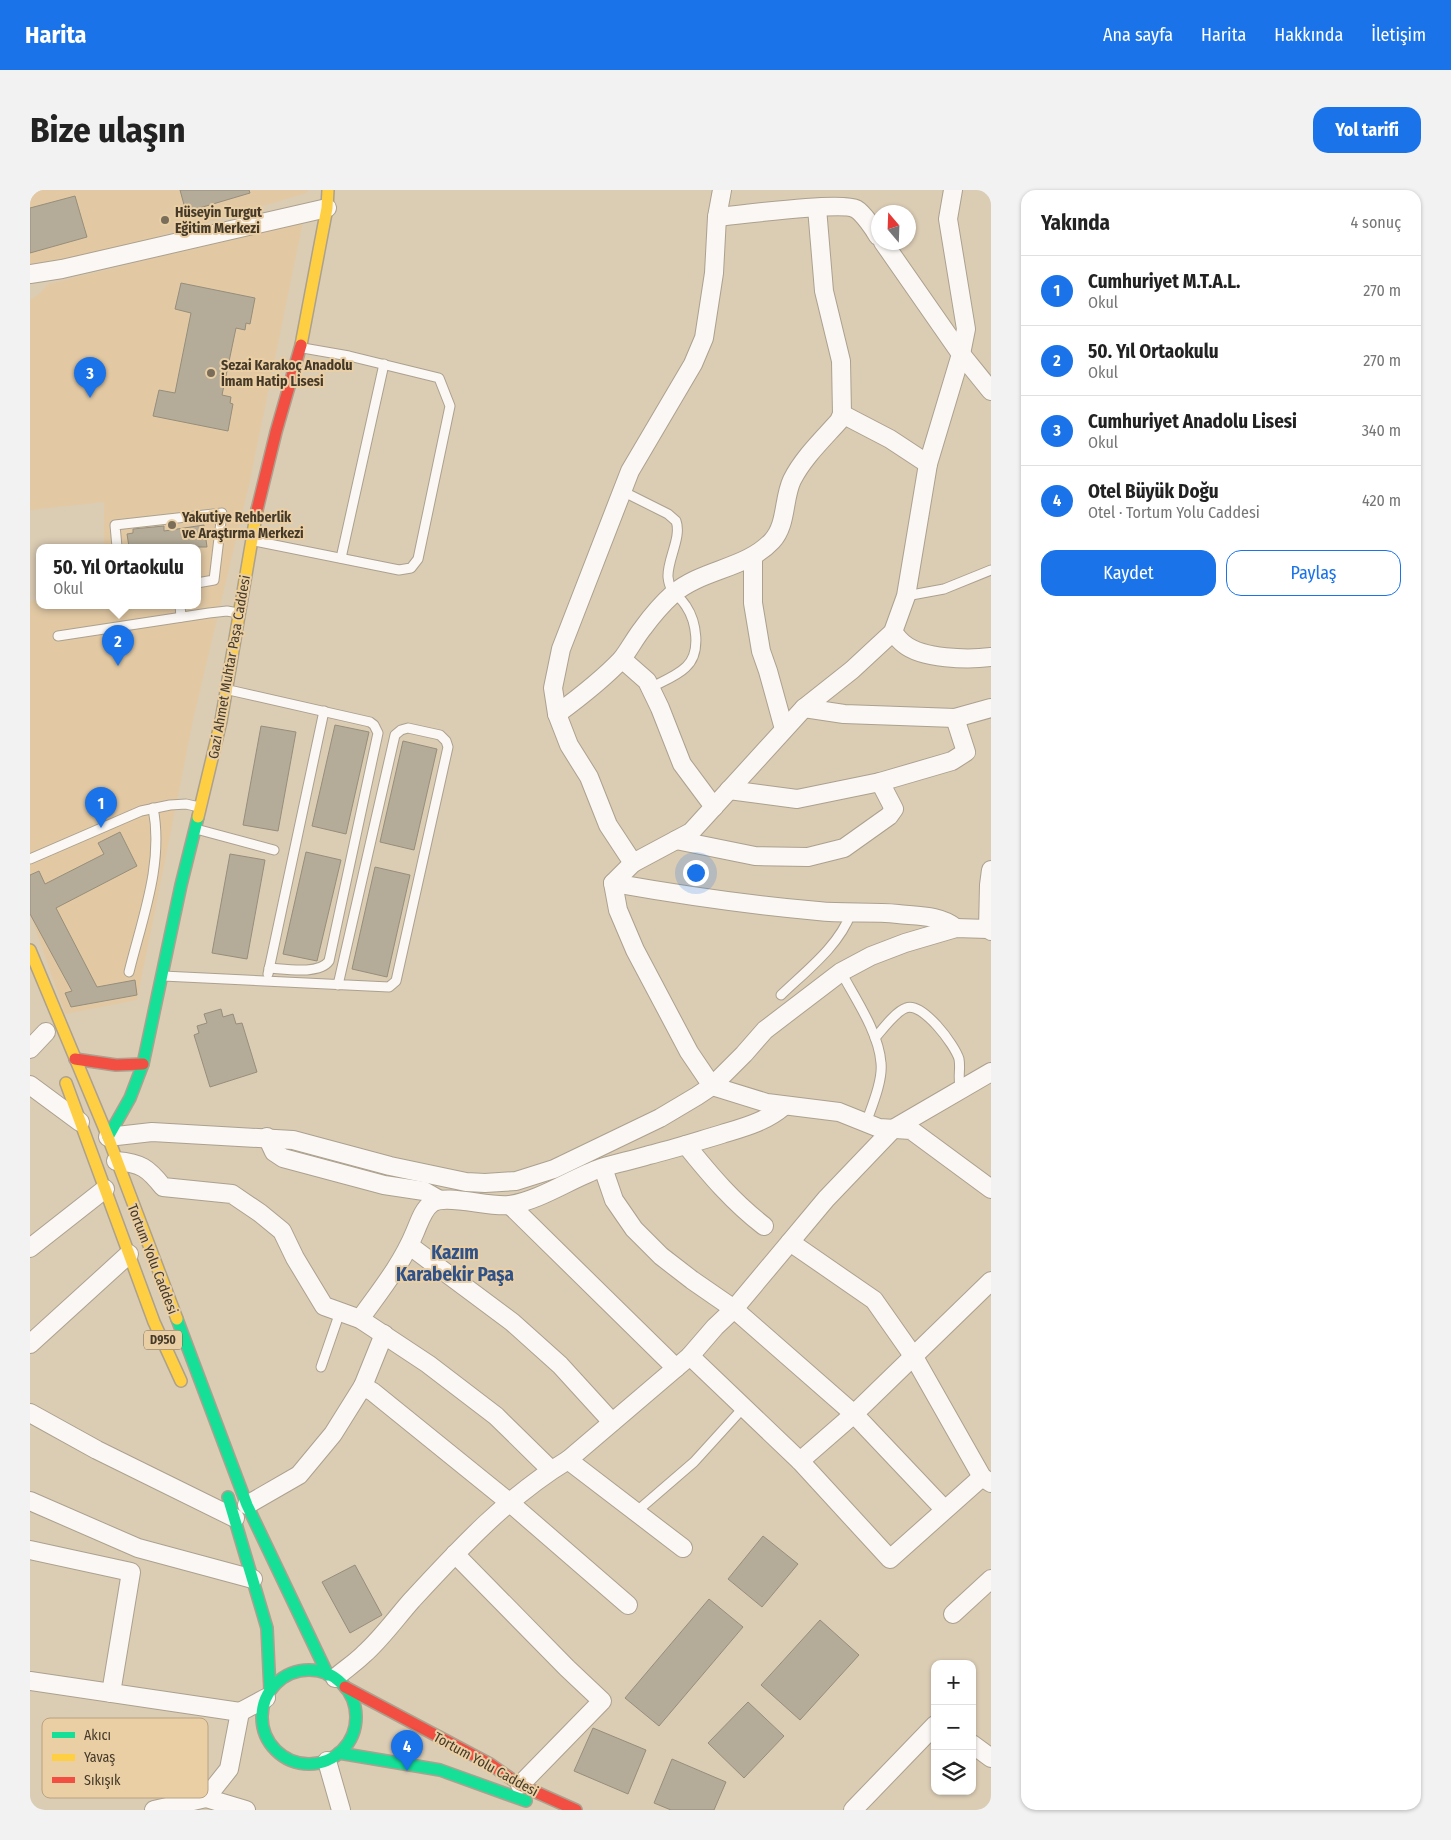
<!DOCTYPE html>
<html lang="tr">
<head>
<meta charset="utf-8">
<style>
  :root { --surface:#fff; --page:#f2f2f2; --text:#222; --muted:#767676; --line:#e0e0e0; --accent:#1a73e8 }
  body { margin:0; font-family:"Fira Sans Condensed",sans-serif; background:var(--page); color:var(--text) }
  .controls { position:absolute; right:15px; bottom:15px; display:grid; overflow:hidden; border-radius:10px; box-shadow:0 1px 4px #0004 }
  .controls button { width:45px; height:45px; display:grid; place-items:center; padding:0; border:0; border-bottom:1px solid var(--line); background:var(--surface); color:var(--text); font:25px sans-serif }
  .compass { position:absolute; left:841px; top:15px; width:45px; height:45px; border-radius:50%; background:var(--surface); box-shadow:0 1px 4px #0004; rotate:341deg }
  .you { position:absolute; left:665px; top:682px; width:18px; height:18px; margin:-12px; border:4px solid #fff; border-radius:50%; background:#1a73e8; box-shadow:0 0 0 8px #1a73e833 }
  .badge { display:grid; place-items:center; width:32px; height:32px; border-radius:50%; background:var(--accent); color:#fff; font-size:16px; font-weight:700 }
  .pin { position:absolute; translate:-50% -41px; filter:drop-shadow(0 1px 2px #0008) }
  .pin::after { content:''; position:absolute; top:26px; width:18px; height:15px; background:inherit; clip-path:polygon(0 0,100% 0,50% 100%) }
  .popup { position:absolute; left:6px; top:354px; width:165px; height:65px; box-sizing:border-box; display:grid; place-content:center; border-radius:10px; background:var(--surface); filter:drop-shadow(0 1px 4px #0005); font-size:16px; white-space:nowrap; color:var(--muted) }
  .popup b { font-size:19px; color:var(--text) }
  .popup::after { content:''; position:absolute; left:50%; top:100%; margin-left:-10px; border:10px solid transparent; border-top-color:var(--surface) }
  .list { margin:0; padding:0; list-style:none }
  h2 { display:flex; justify-content:space-between; align-items:center; height:65px; margin:0; padding:0 20px; font-size:21px }
  h2 small { font-size:16px; font-weight:400; color:var(--muted) }
  .list li { display:grid; grid-template-columns:32px 1fr auto; gap:15px; align-items:center; box-sizing:border-box; height:70px; padding:0 20px; border-top:1px solid var(--line) }
  .list b { display:block; font-size:19px; white-space:nowrap }
  .list p { margin:0; font-size:16px; white-space:nowrap; color:var(--muted) }
  .list em { font-size:16px; font-style:normal; color:var(--muted) }
  .actions { display:flex; gap:10px; padding:15px 20px }
  .actions a { flex:1; padding:11px 0; border:1px solid var(--accent); border-radius:15px; text-align:center; font-size:18px; color:var(--accent) }
  .actions .main { background:var(--accent); color:#fff }
  .icon { flex:none; width:28px; height:28px; fill:none; stroke:currentColor; stroke-width:2; stroke-linecap:round; stroke-linejoin:round }
  .map { position:relative; flex:none; width:961px; height:1620px; overflow:hidden; border-radius:15px }
  header { display:flex; align-items:center; gap:30px; box-sizing:border-box; height:70px; padding:0 25px; background:var(--accent); color:#fff }
  header strong { font-size:24px }
  nav { display:flex; gap:28px; margin-inline-start:auto; font-size:18px }
  .intro { display:flex; align-items:center; justify-content:space-between; box-sizing:border-box; height:120px; padding:0 30px }
  h1 { margin:0; font-size:35px }
  .button { padding:12px 22px; border-radius:15px; background:var(--accent); color:#fff; font-size:18px; font-weight:700 }
  main { display:flex; gap:30px; padding:0 30px }
  aside { flex:1; background:var(--surface); border-radius:15px; box-shadow:0 1px 4px #0004 }
  .map>svg:first-child { display:block }
  .built { fill:#e2c9a4 }
  .building { fill:#b4ac98; stroke:#968e7b }
  .lines { fill:none; stroke-linecap:round; stroke-linejoin:round }
  .lane-casing { stroke:#aca18e; stroke-width:11 }
  .street-casing { stroke:#aca18e; stroke-width:20 }
  .fast-casing { stroke:#aca18e; stroke-width:14 }
  .slow-casing { stroke:#aca18e; stroke-width:14 }
  .jam-casing { stroke:#aca18e; stroke-width:14 }
  .lane { stroke:#faf7f4; stroke-width:9 }
  .street { stroke:#faf7f4; stroke-width:18 }
  .fast { stroke:#16e098; stroke-width:11 }
  .slow { stroke:#ffcf43; stroke-width:11 }
  .jam { stroke:#f24e42; stroke-width:11 }
  .poi-dot { fill:#7a6d5a; stroke:#eacfa5; stroke-width:2 }
  .labels { text-anchor:middle; stroke-width:4; stroke-linejoin:round; paint-order:stroke }
  .shield { fill:#eacfa5; stroke:#76674e; stroke-width:1 }
  .shield-label { font-size:12px; font-weight:bold; fill:#453a29 }
  .poi-label { font-size:14px; font-weight:bold; fill:#453a29; stroke:#eacfa5; text-anchor:start }
  .street-label { font-size:14px; fill:#453a29; stroke:#eacfa5 }
  .district-label { font-size:19px; font-weight:bold; fill:#2d5188; stroke:#eacfa5 }
  .key { fill:#eacfa5; stroke:#b8a280; stroke-width:1 }
  .key-label { font-size:14px; fill:#453a29 }
</style>
</head>
<body>
<header>
<strong>Harita</strong>
<nav><a>Ana sayfa</a><a>Harita</a><a>Hakkında</a><a>İletişim</a></nav>
</header>
<div class="intro"><h1>Bize ulaşın</h1><a class="button">Yol tarifi</a></div>
<main>
<div class="map">
<svg width="961" height="1620" viewBox="0 0 961 1620">
  <rect width="100%" height="100%" fill="#dbccb4"/>
  <g class="built">
    <path d="M0 0H278L277 3 92 57 0 76Z"/>
    <path d="M273 32 219 295 164 526 107 810 35 824 0 723V411L9 410V415H167V357H74V312L0 320V110L10 103 18 94Z"/>
  </g>
  <g class="building">
    <path d="M150 0H219L220 3 156 22Z"/>
    <path d="M45 6 57 47 0 63V18Z"/>
    <path d="M151 93 225 108 220 134 216 133 215 140 206 138 192 205 201 207 200 213 203 214 198 241 123 226 129 200 145 203 161 123 145 119Z"/>
    <path d="M174 335 177 357H99L97 344 103 343V339L134 336V341Z"/>
    <path d="M305 535 339 542 316 644 282 636Z"/>
    <path d="M231 536 266 542 248 641 213 635Z"/>
    <path d="M373 551 407 559 384 660 350 652Z"/>
    <path d="M90 642 107 676 26 718 67 797 105 790 107 805 41 817 35 803 42 801 0 724V685L9 681 15 694 74 664 68 653Z"/>
    <path d="M276 662 311 670 287 771 253 764Z"/>
    <path d="M200 664 235 670 217 769 182 763Z"/>
    <path d="M345 677 380 685 357 787 322 779Z"/>
    <path d="M191 819 193 827 203 824 206 834 212 833 227 882 180 897 164 845 169 843 167 836 177 833 174 824Z"/>
    <path d="M733 1346 768 1374 732 1417 698 1389Z"/>
    <path d="M325 1375 352 1425 320 1443 292 1392Z"/>
    <path d="M679 1409 713 1437 629 1536 595 1508Z"/>
    <path d="M790 1430 829 1465 770 1530 731 1495Z"/>
    <path d="M718 1512 754 1546 714 1588 678 1553Z"/>
    <path d="M563 1538 616 1560 598 1604 544 1581Z"/>
    <path d="M642 1569 696 1592 684 1620H641L624 1613Z"/>
  </g>
  <g class="lines">
    <defs>
      <g id="lane">
        <path d="M592 301 638 324 646 331C652 347 637 370 638 387 640 405 648 403 656 416 666 431 672 462 656 477 647 486 631 492 620 498"/>
        <path d="M224 351 369 380 381 378 388 369 420 216 409 188 319 166 273 158"/>
        <path d="M87 357 85 335 192 323 184 390 167 393"/>
        <path d="M311 368 354 174"/>
        <path d="M876 406 914 399 961 380"/>
        <path d="M150 415 151 427"/>
        <path d="M28 446 179 423 197 421 208 423"/>
        <path d="M199 500 340 532 344 535 348 543 299 771C289 785 255 779 239 778"/>
        <path d="M166 639 244 660"/>
        <path d="M0 669 111 621 140 615 156 614 169 617"/>
        <path d="M99 782C112 729 134 673 123 618"/>
        <path d="M811 782C825 808 849 843 851 873 853 890 842 916 836 933"/>
        <path d="M238 784 294 521"/>
        <path d="M133 786 359 797 366 791 418 557 416 551 410 545 378 538 371 540 365 545 308 795"/>
        <path d="M751 805C776 781 809 756 821 723"/>
        <path d="M845 848C852 840 866 821 876 818 892 811 925 855 929 869 931 880 927 889 931 900"/>
        <path d="M291 1177 310 1122"/>
        <path d="M606 1322 664 1272 714 1217"/>
      </g>
      <g id="street">
        <path d="M692 0 687 27 684 83 674 148 663 174 600 281 531 459 523 498 527 524 539 555 559 587 578 635 603 673 661 642 774 518 822 480 863 442 876 406 898 274 931 164 936 139 918 29 923 0"/>
        <path d="M687 27C709 25 812 11 826 19 833 23 844 39 848 46"/>
        <path d="M853 52 931 164 961 201"/>
        <path d="M0 84 32 79 297 18"/>
        <path d="M812 224 860 249 898 274"/>
        <path d="M723 367V413L731 461 738 481 754 539"/>
        <path d="M863 442C866 446 870 451 874 454 892 469 938 470 961 467"/>
        <path d="M592 469 617 491 630 518 652 574 684 617"/>
        <path d="M774 518 814 524 925 528 961 518"/>
        <path d="M527 524C550 507 572 490 591 470 599 460 605 448 613 438 621 427 632 414 643 404 672 379 716 379 742 351 757 335 753 309 762 290 773 268 793 249 809 231L812 224 811 171 794 101 787 18"/>
        <path d="M699 600 767 609 850 592 922 571 936 562 925 528"/>
        <path d="M646 650 725 666 778 667 814 658 859 626 864 619 850 592"/>
        <path d="M603 673 583 693 588 720 605 760 659 862 682 896 737 913 809 922 849 938 881 940 961 999"/>
        <path d="M583 693C651 705 719 715 788 721 814 724 841 721 868 724 887 726 911 725 926 738"/>
        <path d="M958 739 959 695 961 680"/>
        <path d="M0 859 16 842"/>
        <path d="M0 895 50 932"/>
        <path d="M78 947 122 942 263 950 360 976 436 992 455 993 486 991 524 979 630 928 667 906 682 896 714 864 735 840 811 782 841 766 875 753 926 738 958 739 961 741"/>
        <path d="M237 947 244 962 253 968 354 995 394 1001 408 1009"/>
        <path d="M656 955C681 986 703 1012 734 1036"/>
        <path d="M86 971C111 973 118 978 133 997L202 1004 230 1023 252 1041 265 1068 294 1116 330 1129 398 1174 466 1226 521 1280"/>
        <path d="M573 978 584 1010 604 1039 631 1066 662 1090 704 1119 824 1224 914 1319"/>
        <path d="M480 1015 646 1178"/>
        <path d="M760 1052 844 1110 884 1167 952 1287 961 1293"/>
        <path d="M380 1056 482 1132 530 1175 582 1232"/>
        <path d="M0 1058 75 999"/>
        <path d="M330 1129C350 1101 372 1074 385 1042 389 1033 393 1019 402 1013 416 1003 459 1018 480 1015 511 1010 542 988 571 978 587 973 603 970 619 965 644 959 668 951 692 944 715 937 735 932 754 916"/>
        <path d="M0 1154 99 1064"/>
        <path d="M660 1166 770 1271 860 1369 952 1287"/>
        <path d="M333 1196 343 1202 479 1312 598 1415"/>
        <path d="M0 1223 67 1260 205 1328"/>
        <path d="M538 1270 653 1358"/>
        <path d="M770 1271 824 1224 961 1091"/>
        <path d="M0 1311 108 1358 223 1389"/>
        <path d="M217 1315 269 1285 303 1244 333 1196 354 1144"/>
        <path d="M0 1360 101 1382 81 1503"/>
        <path d="M425 1364 537 1478 572 1511 490 1595"/>
        <path d="M923 1424 961 1389"/>
        <path d="M305 1488C314 1480 325 1473 334 1464 352 1448 366 1428 382 1410 430 1358 477 1307 538 1270L660 1166 685 1137 704 1119 796 1009 863 939 961 882"/>
        <path d="M0 1491 210 1522"/>
        <path d="M942 1554 961 1568"/>
        <path d="M297 1571 311 1620"/>
        <path d="M124 1620 176 1608"/>
        <path d="M216 1620 176 1608 199 1579 210 1522 236 1508"/>
        <path d="M823 1620 905 1535"/>
      </g>
      <g id="fast">
        <path d="M78 947 100 908 113 874 151 695 168 627"/>
        <path d="M147 1129 217 1315 298 1485"/>
        <path d="M198 1307 237 1438 240 1501"/>
        <circle cx="279" cy="1527" r="47"/>
        <path d="M309 1563 410 1580 496 1611"/>
      </g>
      <g id="slow">
        <path d="M271 155 297 18 298 0"/>
        <path d="M168 627 191 531 227 320"/>
        <path d="M0 760 78 947 147 1129"/>
        <path d="M36 893 124 1132 151 1191"/>
      </g>
      <g id="jam">
        <path d="M227 320 246 242 271 155"/>
        <path d="M45 869 86 875 113 874"/>
        <path d="M315 1497 460 1574 490 1595 546 1620"/>
      </g>
    </defs>
    <use href="#lane" class="lane-casing"/>
    <use href="#street" class="street-casing"/>
    <use href="#fast" class="fast-casing"/>
    <use href="#slow" class="slow-casing"/>
    <use href="#jam" class="jam-casing"/>
    <use href="#lane" class="lane"/>
    <use href="#street" class="street"/>
    <use href="#fast" class="fast"/>
    <use href="#slow" class="slow"/>
    <use href="#jam" class="jam"/>
  </g>
  <g class="poi-dot">
    <circle cx="135" cy="30" r="5"/>
    <circle cx="181" cy="183" r="5"/>
    <circle cx="142" cy="335" r="5"/>
  </g>
  <g class="labels">
    <rect class="shield" x="114" y="1140.5" width="38" height="19" rx="4"/>
    <g class="shield-label">
      <text x="133" y="1154">D950</text>
    </g>
    <g class="poi-label">
      <text x="145" y="27">Hüseyin Turgut<tspan x="145" dy="16">Eğitim Merkezi</tspan></text>
      <text x="191" y="180">Sezai Karakoç Anadolu<tspan x="191" dy="16">İmam Hatip Lisesi</tspan></text>
      <text x="152" y="332">Yakutiye Rehberlik<tspan x="152" dy="16">ve Araştırma Merkezi</tspan></text>
    </g>
    <g class="street-label">
      <text transform="translate(199 477) rotate(-80)" y="5">Gazi Ahmet Muhtar Paşa Caddesi</text>
      <text transform="translate(123 1069) rotate(69)" y="5">Tortum Yolu Caddesi</text>
      <text transform="translate(456 1574) rotate(29)" y="5">Tortum Yolu Caddesi</text>
    </g>
    <g class="district-label">
      <text x="425" y="1069">Kazım<tspan x="425" dy="22">Karabekir Paşa</tspan></text>
    </g>
  </g>
  <rect x="12" y="1528" width="166" height="80" rx="8" class="key"/>
  <rect x="22" y="1542" width="23" height="6" fill="#16e098"/>
  <rect x="22" y="1564" width="23" height="7" fill="#ffcf43"/>
  <rect x="22" y="1587" width="23" height="6" fill="#f24e42"/>
  <g class="key-label">
    <text x="54" y="1550">Akıcı</text>
    <text x="54" y="1572">Yavaş</text>
    <text x="54" y="1595">Sıkışık</text>
  </g>
</svg>
<div class="controls">
<button>+</button>
<button>−</button>
<button><svg class="icon" aria-label="layers" viewBox="0 0 24 24"><path d="M12 4l9 5-9 5-9-5zM3 14l9 5 9-5"/></svg></button>
</div>
<svg class="compass" viewBox="-18 -18 36 36"><path d="M0-13l5 13h-10z" fill="#e53935"/><path d="M0 13l5-13h-10z" fill="#767676"/></svg>
<div class="you"></div>
<div class="pin badge" style="left:71px;top:638px">1</div>
<div class="pin badge" style="left:88px;top:476px">2</div>
<div class="popup"><b>50. Yıl Ortaokulu</b>Okul</div>
<div class="pin badge" style="left:60px;top:208px">3</div>
<div class="pin badge" style="left:377px;top:1581px">4</div>
</div>
<aside>
<h2>Yakında<small>4 sonuç</small></h2>
<ul class="list">
<li><span class="badge">1</span><div><b>Cumhuriyet M.T.A.L.</b><p>Okul</p></div><em>270 m</em></li>
<li><span class="badge">2</span><div><b>50. Yıl Ortaokulu</b><p>Okul</p></div><em>270 m</em></li>
<li><span class="badge">3</span><div><b>Cumhuriyet Anadolu Lisesi</b><p>Okul</p></div><em>340 m</em></li>
<li><span class="badge">4</span><div><b>Otel Büyük Doğu</b><p>Otel · Tortum Yolu Caddesi</p></div><em>420 m</em></li>
</ul>
<div class="actions"><a class="main">Kaydet</a><a>Paylaş</a></div>
</aside>
</main>
</body>
</html>
